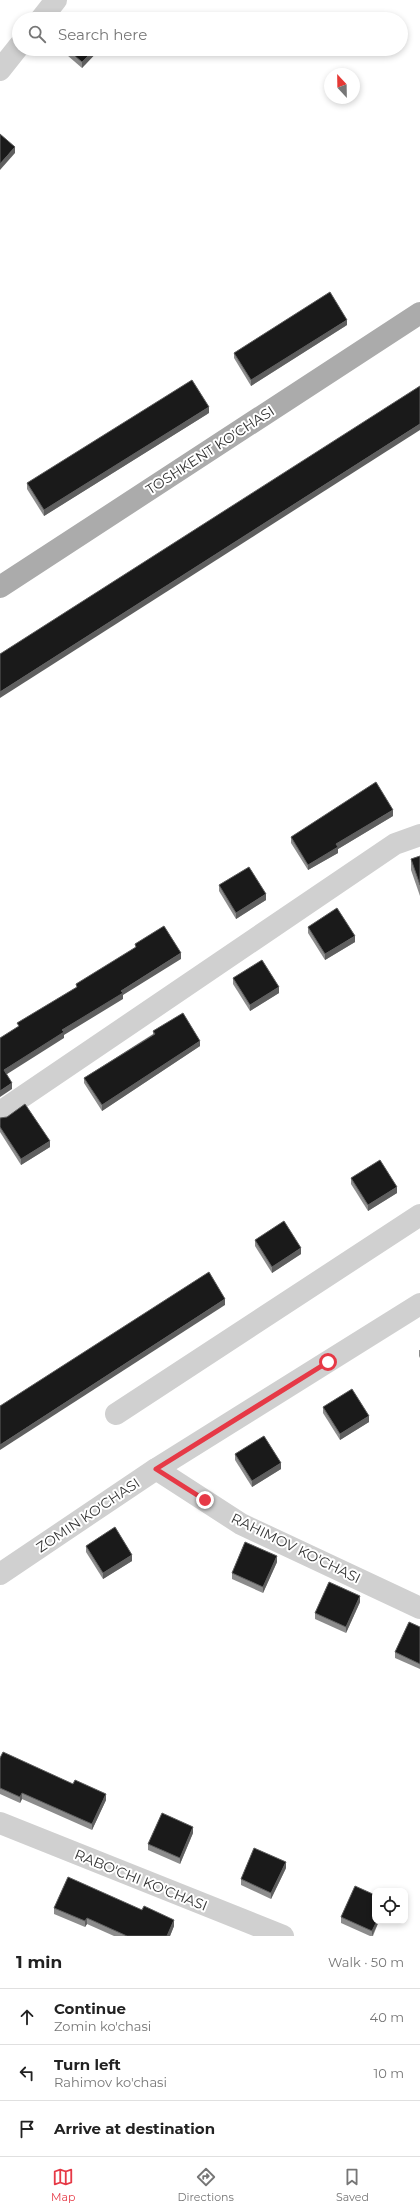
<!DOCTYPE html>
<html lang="en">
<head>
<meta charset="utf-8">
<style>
  :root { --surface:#fff; --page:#f2f2f2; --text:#222; --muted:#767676; --line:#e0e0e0; --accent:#e63946 }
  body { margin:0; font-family:Montserrat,sans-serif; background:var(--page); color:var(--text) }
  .controls { position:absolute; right:12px; bottom:12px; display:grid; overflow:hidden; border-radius:8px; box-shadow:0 2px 6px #0003 }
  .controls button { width:36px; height:36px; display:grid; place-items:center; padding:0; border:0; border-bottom:1px solid var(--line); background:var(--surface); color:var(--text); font:20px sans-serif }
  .compass { position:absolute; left:324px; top:68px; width:36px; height:36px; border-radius:50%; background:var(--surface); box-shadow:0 2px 6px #0003; rotate:338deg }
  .stop { position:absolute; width:12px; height:12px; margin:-9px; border:3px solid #e63946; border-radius:50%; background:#fff }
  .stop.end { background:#e63946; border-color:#fff; box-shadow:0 1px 4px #0008 }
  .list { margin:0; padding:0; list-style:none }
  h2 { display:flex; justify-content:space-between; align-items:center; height:52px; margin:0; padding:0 16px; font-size:17px }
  h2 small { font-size:13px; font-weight:400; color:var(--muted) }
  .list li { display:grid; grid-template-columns:26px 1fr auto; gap:12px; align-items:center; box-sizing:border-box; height:56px; padding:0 16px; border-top:1px solid var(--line) }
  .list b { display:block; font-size:15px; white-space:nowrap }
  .list p { margin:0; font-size:13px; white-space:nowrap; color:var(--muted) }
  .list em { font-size:13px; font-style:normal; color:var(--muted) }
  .icon { flex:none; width:22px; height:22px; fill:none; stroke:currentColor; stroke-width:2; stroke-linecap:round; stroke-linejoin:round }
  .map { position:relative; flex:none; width:420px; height:1936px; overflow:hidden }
  .search { position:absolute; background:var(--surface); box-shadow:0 2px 6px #0003; left:12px; right:12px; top:12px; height:44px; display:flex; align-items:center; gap:10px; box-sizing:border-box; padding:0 14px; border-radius:22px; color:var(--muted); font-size:15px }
  .sheet { height:220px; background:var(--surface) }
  nav { display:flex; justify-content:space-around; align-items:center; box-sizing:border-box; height:56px; border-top:1px solid var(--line); background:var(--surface); font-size:11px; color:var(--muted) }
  nav a { display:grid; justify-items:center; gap:2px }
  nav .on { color:var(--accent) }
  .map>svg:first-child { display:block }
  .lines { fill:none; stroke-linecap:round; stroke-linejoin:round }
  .minor { stroke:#d0d0d0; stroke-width:22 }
  .major { stroke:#ababab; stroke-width:22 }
  .wall { fill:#8c8c8c }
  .shaded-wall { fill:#5f5f5f }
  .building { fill:#1a1a1a; stroke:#5f5f5f }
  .route { stroke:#e63946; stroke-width:5 }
  .labels { text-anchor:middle; stroke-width:4; stroke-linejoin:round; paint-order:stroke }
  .street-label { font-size:14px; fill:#333; stroke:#fff }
</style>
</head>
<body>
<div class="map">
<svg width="420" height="1936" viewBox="0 0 420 1936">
  <rect width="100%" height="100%" fill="#fff"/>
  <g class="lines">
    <g class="minor">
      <path d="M41 19 56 0"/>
      <path d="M0 70 19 46"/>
      <path d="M0 1112 395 844 420 835"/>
      <path d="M116 1414 420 1215"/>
      <path d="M156 1469 241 1524 420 1608"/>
      <path d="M0 1574 156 1469 420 1304"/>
      <path d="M0 1823 283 1936"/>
    </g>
    <path class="major" d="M0 587 420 313"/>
  </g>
  <g class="wall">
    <path d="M60 49H100L82 68Z"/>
    <path d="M347 325 251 386 234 358V353Z"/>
    <path d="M209 413 44 516 27 489V483Z"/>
    <path d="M393 816 338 849V853L308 870 291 843V837Z"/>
    <path d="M420 856V896L411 870V859Z"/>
    <path d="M219 885 266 900 236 919 219 891Z"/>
    <path d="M308 927 355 942 325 960 308 933Z"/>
    <path d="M233 978 279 993 250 1011 233 984Z"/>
    <path d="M153 1031 200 1046 102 1111 84 1083V1078L153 1034Z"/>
    <path d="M0 1118 50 1147 21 1165 0 1132Z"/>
    <path d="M351 1178 397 1193 368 1211 351 1184Z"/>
    <path d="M255 1240 301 1254 272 1273 255 1246Z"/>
    <path d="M419 1350H420V1358L419 1356Z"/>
    <path d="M323 1407 369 1422 340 1440 323 1413Z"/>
    <path d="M235 1454 281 1469 252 1487 235 1460Z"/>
    <path d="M86 1546 132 1561 103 1579 86 1552Z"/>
    <path d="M277 1562 263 1593 232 1579V1573Z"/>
    <path d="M360 1602 346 1633 315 1619V1613Z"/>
    <path d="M420 1627V1669L395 1658V1652Z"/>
    <path d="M0 1758 106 1800 92 1830 22 1799 20 1803 0 1794Z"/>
    <path d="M193 1833 180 1864 148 1850V1844Z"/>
    <path d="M286 1868 271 1899 241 1885V1879Z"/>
    <path d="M54 1908 174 1926 170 1936H114L87 1924 85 1927 54 1914Z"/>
    <path d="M341 1917 379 1921 373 1936H370L341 1923Z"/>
  </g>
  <g class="shaded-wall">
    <path d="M95 49H100L82 68V62Z"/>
    <path d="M15 147V153L0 170V164Z"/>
    <path d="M347 320V325L251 386V380Z"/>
    <path d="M209 407V413L44 516V510Z"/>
    <path d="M420 424V430L0 698V692Z"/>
    <path d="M393 810V816L338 849V853L308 870V865L336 844Z"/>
    <path d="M266 894V900L236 919V913Z"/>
    <path d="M355 936V942L325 960V954Z"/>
    <path d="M181 953V959L123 995V999L64 1035V1038L4 1076V1070L62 1030 121 991Z"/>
    <path d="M279 987V993L250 1011V1005Z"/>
    <path d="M200 1041V1046L102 1111V1105Z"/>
    <path d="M12 1083V1089L0 1097V1091Z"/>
    <path d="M50 1141V1147L21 1165V1159Z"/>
    <path d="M397 1187V1193L368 1211V1205Z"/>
    <path d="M301 1248V1254L272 1273V1267Z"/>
    <path d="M225 1299V1305L0 1450V1445Z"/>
    <path d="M369 1416V1422L340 1440V1434Z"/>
    <path d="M281 1463V1469L252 1487V1481Z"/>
    <path d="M132 1555V1561L103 1579V1573Z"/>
    <path d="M277 1556V1562L263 1593V1587Z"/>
    <path d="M360 1596V1602L346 1633V1627Z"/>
    <path d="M22 1793V1799L20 1803V1797Z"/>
    <path d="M106 1794V1800L92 1830V1824Z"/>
    <path d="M193 1827V1833L180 1864V1858Z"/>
    <path d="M286 1862V1868L271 1899V1893Z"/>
    <path d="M87 1918V1924L85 1927V1921Z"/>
    <path d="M174 1920V1926L170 1936H167Z"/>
    <path d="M377 1921H379L372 1936V1931Z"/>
  </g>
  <g class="building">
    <path d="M82 15 87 19H79Z"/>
    <path d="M67 49H95L82 62Z"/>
    <path d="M0 134 15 147 0 164Z"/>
    <path d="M330 292 347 320 251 380 234 353Z"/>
    <path d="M192 380 209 407 44 510 27 483Z"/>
    <path d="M420 386V424L0 692V654Z"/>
    <path d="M376 782 393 810 336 844 338 847 308 865 291 837Z"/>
    <path d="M420 856V885L411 859Z"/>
    <path d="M249 867 266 894 236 913 219 885Z"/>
    <path d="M337 908 355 936 325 954 308 927Z"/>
    <path d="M164 926 181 953 121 991 123 993 62 1030 64 1032 4 1070 12 1083 0 1091V1038L19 1026 17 1023 77 987 76 984 136 947 135 944Z"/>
    <path d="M262 960 279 987 250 1005 233 978Z"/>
    <path d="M183 1013 200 1041 102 1105 84 1078 155 1034 153 1031Z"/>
    <path d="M25 1104 50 1141 21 1159 0 1127V1118L7 1117Z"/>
    <path d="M380 1160 397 1187 368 1205 351 1178Z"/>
    <path d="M284 1221 301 1248 272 1267 255 1240Z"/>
    <path d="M209 1272 225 1299 0 1445V1406Z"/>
    <path d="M352 1389 369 1416 340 1434 323 1407Z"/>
    <path d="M264 1436 281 1463 252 1481 235 1454Z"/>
    <path d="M115 1527 132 1555 103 1573 86 1546Z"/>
    <path d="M245 1542 277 1556 263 1587 232 1573Z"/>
    <path d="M329 1582 360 1596 346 1627 315 1613Z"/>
    <path d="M409 1622 420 1627V1664L395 1652Z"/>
    <path d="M3 1752 73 1784 75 1780 106 1794 92 1824 22 1793 20 1797 0 1788V1758Z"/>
    <path d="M162 1813 193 1827 180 1858 148 1844Z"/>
    <path d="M254 1848 286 1862 271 1893 241 1879Z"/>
    <path d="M68 1877 142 1910 144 1906 174 1920 167 1936H127L87 1918 85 1921 54 1908Z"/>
    <path d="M355 1886 375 1895V1921H377L372 1931 341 1917Z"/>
  </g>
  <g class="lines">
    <path class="route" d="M205 1500 156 1469 328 1362"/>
  </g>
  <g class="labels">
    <g class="street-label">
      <text transform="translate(210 450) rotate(-33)" y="5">TOSHKENT KO'CHASI</text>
      <text transform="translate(88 1515) rotate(-34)" y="5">ZOMIN KO'CHASI</text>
      <text transform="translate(296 1548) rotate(26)" y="5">RAHIMOV KO'CHASI</text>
      <text transform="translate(141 1880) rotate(22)" y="5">RABO'CHI KO'CHASI</text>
    </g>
  </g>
</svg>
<div class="controls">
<button><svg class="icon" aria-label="locate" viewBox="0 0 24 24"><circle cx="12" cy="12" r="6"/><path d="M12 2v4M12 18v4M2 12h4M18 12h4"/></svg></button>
</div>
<svg class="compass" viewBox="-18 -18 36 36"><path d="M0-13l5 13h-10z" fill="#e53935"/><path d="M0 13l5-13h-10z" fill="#767676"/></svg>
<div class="stop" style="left:328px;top:1362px"></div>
<div class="stop end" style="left:205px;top:1500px"></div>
<div class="search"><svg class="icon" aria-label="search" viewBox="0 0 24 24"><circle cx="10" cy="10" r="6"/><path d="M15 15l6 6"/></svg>Search here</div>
</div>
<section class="sheet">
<h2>1 min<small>Walk · 50 m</small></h2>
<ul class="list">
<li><svg class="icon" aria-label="ahead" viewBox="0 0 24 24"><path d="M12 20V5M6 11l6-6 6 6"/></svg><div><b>Continue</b><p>Zomin ko'chasi</p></div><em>40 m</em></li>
<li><svg class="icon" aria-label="left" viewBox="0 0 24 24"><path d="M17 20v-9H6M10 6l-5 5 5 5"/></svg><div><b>Turn left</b><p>Rahimov ko'chasi</p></div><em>10 m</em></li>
<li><svg class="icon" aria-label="arrive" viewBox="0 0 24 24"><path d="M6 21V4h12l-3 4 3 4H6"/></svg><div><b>Arrive at destination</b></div></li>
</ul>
</section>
<nav>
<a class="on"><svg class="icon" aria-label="map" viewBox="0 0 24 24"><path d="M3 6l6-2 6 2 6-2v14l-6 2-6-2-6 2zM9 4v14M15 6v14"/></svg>Map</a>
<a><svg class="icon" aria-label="directions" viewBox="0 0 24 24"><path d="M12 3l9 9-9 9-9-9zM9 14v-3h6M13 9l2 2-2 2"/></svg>Directions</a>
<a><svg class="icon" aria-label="saved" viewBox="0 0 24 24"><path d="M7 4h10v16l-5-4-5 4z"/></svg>Saved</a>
</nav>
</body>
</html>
